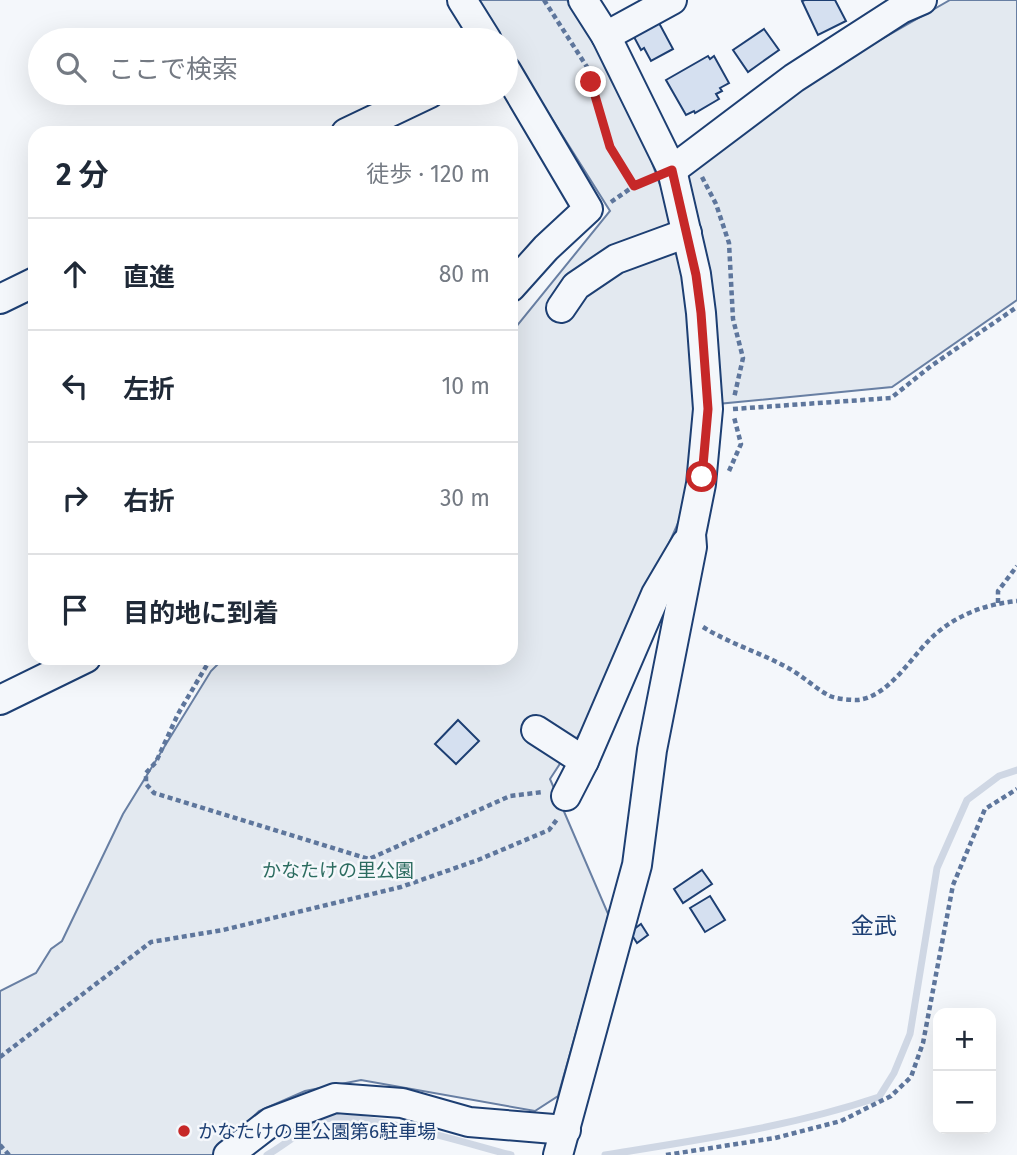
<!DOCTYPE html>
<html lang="ja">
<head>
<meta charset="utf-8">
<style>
  :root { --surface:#fff; --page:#f6f6f7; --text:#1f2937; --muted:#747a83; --line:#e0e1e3 }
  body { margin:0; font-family:"Fira Sans","Noto Sans JP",sans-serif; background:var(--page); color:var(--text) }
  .controls { position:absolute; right:21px; bottom:21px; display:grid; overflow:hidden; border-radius:14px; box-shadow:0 7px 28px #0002 }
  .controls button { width:63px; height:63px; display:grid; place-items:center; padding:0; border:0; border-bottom:2px solid var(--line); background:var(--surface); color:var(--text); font:35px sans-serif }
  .stop { position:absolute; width:21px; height:21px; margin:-16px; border:5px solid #c62828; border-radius:50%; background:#fff }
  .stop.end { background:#c62828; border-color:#fff; box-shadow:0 2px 7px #0008 }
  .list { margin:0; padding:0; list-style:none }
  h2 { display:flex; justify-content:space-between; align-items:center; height:91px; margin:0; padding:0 28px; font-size:30px }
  h2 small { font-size:23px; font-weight:400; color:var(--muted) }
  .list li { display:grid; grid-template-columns:46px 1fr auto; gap:21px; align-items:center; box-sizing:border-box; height:112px; padding:0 28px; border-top:2px solid var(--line) }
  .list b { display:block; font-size:26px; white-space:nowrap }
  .list em { font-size:23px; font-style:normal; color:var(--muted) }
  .icon { flex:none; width:38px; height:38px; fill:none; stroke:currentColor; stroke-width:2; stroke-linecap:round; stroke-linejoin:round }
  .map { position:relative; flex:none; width:1017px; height:1155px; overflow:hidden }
  .search { position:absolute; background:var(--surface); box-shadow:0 7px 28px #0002; left:28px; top:28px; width:490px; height:77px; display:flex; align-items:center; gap:18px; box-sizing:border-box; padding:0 24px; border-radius:38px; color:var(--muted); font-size:26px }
  .panel { position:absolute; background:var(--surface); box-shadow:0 7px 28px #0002; left:28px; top:126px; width:490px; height:539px; border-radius:21px }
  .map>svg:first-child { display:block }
  .green { fill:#e3e9f0; stroke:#687fa3; stroke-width:2 }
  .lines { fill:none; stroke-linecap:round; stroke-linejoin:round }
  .stream { stroke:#cfd7e4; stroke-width:7 }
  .building { fill:#d5e0f0; stroke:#1d3f73; stroke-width:2 }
  .minor-casing { stroke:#1d3f73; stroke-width:32 }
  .path { stroke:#5e769c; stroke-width:4.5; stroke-dasharray:5 3.5; stroke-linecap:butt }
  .minor { stroke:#f4f7fb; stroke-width:28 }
  .route { stroke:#c62828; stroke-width:9 }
  .poi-dot { fill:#c62828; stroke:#f4f7fb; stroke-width:2.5 }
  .labels { text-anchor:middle; stroke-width:5; stroke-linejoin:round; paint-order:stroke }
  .park-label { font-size:19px; fill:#2c6c60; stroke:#f4f7fb }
  .poi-label { font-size:19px; fill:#1d3f73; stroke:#f4f7fb; text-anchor:start }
  .quarter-label { font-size:23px; fill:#1d3f73; stroke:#f4f7fb }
</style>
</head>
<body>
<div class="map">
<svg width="1017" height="1155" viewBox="0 0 1017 1155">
  <rect width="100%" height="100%" fill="#f4f7fb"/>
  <path class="green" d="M476 0H567L605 60 638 124 660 185 833 67 950 0H1017V300L892 387 697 406 686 505 595 710 550 779 609 916 558 1096 535 1111 361 1080 305 1091 259 1111 214 1155H0V991L36 973 51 949 62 941 123 814 211 671 224 658H511V333L610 211 506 46V40H502Z"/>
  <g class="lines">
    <g class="stream">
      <path d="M267 1155C280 1148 312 1123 321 1120 361 1109 468 1144 511 1155"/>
      <path d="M605 1155C698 1140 790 1127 879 1097L894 1073 910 1034 937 868 967 800 999 776 1017 770"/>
    </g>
  </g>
  <g class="building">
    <path d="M805 0H835L846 21 818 35 802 1Z"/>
    <path d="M659 23 673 49 651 61 644 48 641 50 634 37Z"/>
    <path d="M764 29 779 50 748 72 733 50Z"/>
    <path d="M708 56 710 59 714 56 729 83 720 88 722 91 716 94 719 99 695 113 694 111 686 115 666 80Z"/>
    <path d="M458 720 479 741 456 764 435 744Z"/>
    <path d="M702 870 712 884 683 903 674 889Z"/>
    <path d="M710 896 725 920 705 932 690 908Z"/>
    <path d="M641 924 648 935 637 943 630 932Z"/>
  </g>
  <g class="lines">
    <defs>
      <g id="minor">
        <path d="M462 0 487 40"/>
        <path d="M606 36 672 0"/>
        <path d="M506 70 588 209 546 248 511 287"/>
        <path d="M346 133 430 93"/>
        <path d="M672 170 794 78 901 9 922 0"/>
        <path d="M0 299 35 282"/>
        <path d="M561 308 576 286 616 259 687 233"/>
        <path d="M0 700 86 658"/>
        <path d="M536 730 584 761"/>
        <path d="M566 796 584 761 656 594 686 543"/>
        <path d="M228 1155 271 1122 335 1098 402 1103 469 1122 566 1130"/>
        <path d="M558 1155 637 865 652 750 692 547 691 534 701 484 708 409 701 313 696 274 672 170 606 36 583 0"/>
      </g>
    </defs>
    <use href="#minor" class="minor-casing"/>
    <g class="path">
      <path d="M544 0 587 67 610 147 634 186"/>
      <path d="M702 177 716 204 729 243 733 319 743 358 734 398"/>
      <path d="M611 202 634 186 649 180"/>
      <path d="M733 409 891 398 931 366 1017 307"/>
      <path d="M729 471 741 444 734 417"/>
      <path d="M998 603V591L1017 566"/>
      <path d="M703 627C730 644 762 653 790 669 804 677 816 689 830 696 837 699 850 700 857 700 891 697 914 651 938 632 961 613 988 604 1017 601"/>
      <path d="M211 658 178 714 156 762 146 773V784L154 793 369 859 510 796 543 792"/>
      <path d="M0 1057 151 942 223 930 401 887 478 860 549 830 558 818"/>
      <path d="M0 1145 9 1155"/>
      <path d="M666 1155 775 1138 841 1121 891 1096 911 1077 923 1043 953 885 985 809 1017 789"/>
    </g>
    <use href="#minor" class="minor"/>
  </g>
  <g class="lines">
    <path class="route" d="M591 82 610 147 634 186 672 170 696 275 701 313 708 409 702 477"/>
  </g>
  <circle class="poi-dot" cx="184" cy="1131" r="7"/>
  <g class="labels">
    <g class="park-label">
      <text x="338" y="877">かなたけの里公園</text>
    </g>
    <g class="poi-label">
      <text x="198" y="1138">かなたけの里公園第6駐車場</text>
    </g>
    <g class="quarter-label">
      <text x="874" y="934">金武</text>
    </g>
  </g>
</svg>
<div class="controls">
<button>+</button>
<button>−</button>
</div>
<div class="stop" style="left:702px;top:477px"></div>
<div class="stop end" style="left:591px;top:82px"></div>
<div class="search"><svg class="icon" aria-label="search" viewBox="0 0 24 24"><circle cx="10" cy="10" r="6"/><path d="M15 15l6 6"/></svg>ここで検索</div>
<section class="panel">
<h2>2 分<small>徒歩 · 120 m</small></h2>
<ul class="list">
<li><svg class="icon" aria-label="ahead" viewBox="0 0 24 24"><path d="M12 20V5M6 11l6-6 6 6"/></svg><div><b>直進</b></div><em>80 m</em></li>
<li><svg class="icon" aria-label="left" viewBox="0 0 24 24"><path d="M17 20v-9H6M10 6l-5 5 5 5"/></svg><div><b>左折</b></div><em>10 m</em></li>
<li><svg class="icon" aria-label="right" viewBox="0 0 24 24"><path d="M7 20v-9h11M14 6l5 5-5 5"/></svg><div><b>右折</b></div><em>30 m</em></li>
<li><svg class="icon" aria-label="arrive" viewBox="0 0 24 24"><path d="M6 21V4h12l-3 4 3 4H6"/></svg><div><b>目的地に到着</b></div></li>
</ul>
</section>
</div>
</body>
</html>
